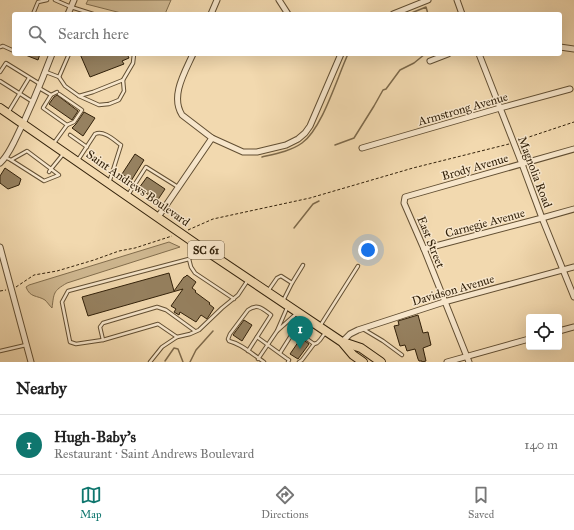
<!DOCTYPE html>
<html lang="en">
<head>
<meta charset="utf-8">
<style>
  :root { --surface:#fff; --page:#f2f2f2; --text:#222; --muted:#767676; --line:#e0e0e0; --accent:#0f766e }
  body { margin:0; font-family:"IM FELL Great Primer",serif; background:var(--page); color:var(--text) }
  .controls { position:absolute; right:12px; bottom:12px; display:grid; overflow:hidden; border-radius:4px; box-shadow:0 4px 16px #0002 }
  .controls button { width:36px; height:36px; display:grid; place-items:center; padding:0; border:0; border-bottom:1px solid var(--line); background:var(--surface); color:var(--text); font:20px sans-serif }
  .you { position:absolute; left:368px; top:250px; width:14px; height:14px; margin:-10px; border:3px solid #fff; border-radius:50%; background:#1a73e8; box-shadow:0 0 0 6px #1a73e833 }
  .badge { display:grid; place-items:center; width:26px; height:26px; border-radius:50%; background:var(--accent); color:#fff; font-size:13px; font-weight:700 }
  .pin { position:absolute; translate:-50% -33px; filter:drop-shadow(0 1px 2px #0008) }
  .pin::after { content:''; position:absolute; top:21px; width:14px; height:12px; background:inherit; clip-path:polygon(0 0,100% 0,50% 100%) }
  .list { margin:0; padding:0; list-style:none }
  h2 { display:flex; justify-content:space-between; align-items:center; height:52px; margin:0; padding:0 16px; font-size:17px }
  h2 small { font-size:13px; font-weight:400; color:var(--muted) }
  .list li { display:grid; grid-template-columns:26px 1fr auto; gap:12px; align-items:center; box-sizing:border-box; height:60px; padding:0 16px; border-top:1px solid var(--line) }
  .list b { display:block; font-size:15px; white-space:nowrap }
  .list p { margin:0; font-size:13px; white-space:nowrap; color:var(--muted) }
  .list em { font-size:13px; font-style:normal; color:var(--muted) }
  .icon { flex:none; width:22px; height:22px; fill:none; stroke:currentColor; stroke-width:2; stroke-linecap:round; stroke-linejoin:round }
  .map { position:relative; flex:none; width:574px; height:362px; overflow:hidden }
  .search { position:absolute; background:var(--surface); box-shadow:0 4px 16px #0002; left:12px; right:12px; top:12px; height:44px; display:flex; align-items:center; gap:10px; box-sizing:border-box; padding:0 14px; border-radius:4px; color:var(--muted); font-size:15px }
  .sheet { height:112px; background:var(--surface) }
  nav { display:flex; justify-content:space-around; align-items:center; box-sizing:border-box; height:56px; border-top:1px solid var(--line); background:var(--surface); font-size:11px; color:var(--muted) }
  nav a { display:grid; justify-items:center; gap:2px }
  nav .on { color:var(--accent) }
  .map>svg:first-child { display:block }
  .green { fill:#d1ba93; stroke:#826e4e }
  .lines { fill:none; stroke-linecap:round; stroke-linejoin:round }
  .stream { stroke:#7e6a4b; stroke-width:1.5 }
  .building { fill:#968160; stroke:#32210a }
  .service-casing { stroke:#624f33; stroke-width:4.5 }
  .minor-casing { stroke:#624f33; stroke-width:7 }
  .primary-casing { stroke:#32210a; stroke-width:10 }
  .path { stroke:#32210a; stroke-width:1; stroke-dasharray:3 2; stroke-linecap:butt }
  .service { stroke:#f7e6cb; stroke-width:2.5 }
  .minor { stroke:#f7e6cb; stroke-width:5 }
  .primary { stroke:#f2d9af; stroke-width:8 }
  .labels { text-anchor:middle; stroke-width:3; stroke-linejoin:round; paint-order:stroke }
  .shield { fill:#f7e6cb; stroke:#6d5c44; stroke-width:1 }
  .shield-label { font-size:11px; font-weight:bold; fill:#32210a }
  .street-label { font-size:12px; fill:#32210a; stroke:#f7e6cb }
</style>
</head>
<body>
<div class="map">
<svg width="574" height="362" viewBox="0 0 574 362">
  <rect width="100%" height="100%" fill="#f2d9af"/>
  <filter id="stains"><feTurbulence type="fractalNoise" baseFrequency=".005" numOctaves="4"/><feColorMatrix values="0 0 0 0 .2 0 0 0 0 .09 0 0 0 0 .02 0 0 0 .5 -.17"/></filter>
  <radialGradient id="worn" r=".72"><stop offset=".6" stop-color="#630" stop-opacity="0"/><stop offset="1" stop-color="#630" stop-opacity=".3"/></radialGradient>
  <g class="green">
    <path d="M88 0H171L165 14H125L86 4Z"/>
    <path d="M169 242 180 247 67 283C53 291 54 293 52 308 50 306 47 302 45 300 37 295 30 298 26 287L29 285Z"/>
  </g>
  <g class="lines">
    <g class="stream">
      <path d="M409 14 426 7 428 14"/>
      <path d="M335 145 354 138 374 106 383 90 386 89 400 70 414 63 425 54"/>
      <path d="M262 157C275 154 291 151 302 143 322 129 337 78 348 54"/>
      <path d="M294 228 313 204 319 201"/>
      <path d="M165 361 174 348 178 349 183 362"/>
      <path d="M190 362 196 350 213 331"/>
    </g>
  </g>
  <g class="building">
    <path d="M23 54H40L38 60Z"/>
    <path d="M80 54H127L129 58 122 61 124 64 90 77Z"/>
    <path d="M57 95 78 111 72 120 49 104 54 97Z"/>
    <path d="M84 112 95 118 83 136 72 128 76 124Z"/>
    <path d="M135 154 144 160 131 181 122 174Z"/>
    <path d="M5 168 21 179 19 185 8 189 0 183V176Z"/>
    <path d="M147 177 165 189 157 201 139 188Z"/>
    <path d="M169 273 174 291 184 277H185L187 275 196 282 192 288 196 291 195 292 210 303 209 304 214 308 207 319 201 315 196 322 180 312 179 315 174 312 176 309 171 306 183 289 88 316 82 297Z"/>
    <path d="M418 315 423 333 428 332 431 345 423 348 426 361 422 362V361H419L418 359 415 349 407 351 405 345 400 346 394 326 399 325 398 321Z"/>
    <path d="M244 320 252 325 242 341 233 335Z"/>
    <path d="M301 338 309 344 298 359 290 354Z"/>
  </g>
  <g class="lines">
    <defs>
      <g id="service">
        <path d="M55 0 71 7 93 14"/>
        <path d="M33 14 38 2 47 0"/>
        <path d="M0 47 3 46 14 51"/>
        <path d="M0 72 6 63 40 84"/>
        <path d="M46 72 59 77 65 86 79 96 99 105 109 104 119 100 124 91 123 80"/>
        <path d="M59 77 69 54"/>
        <path d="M0 81 33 102"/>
        <path d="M39 88 51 95"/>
        <path d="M59 94 82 110 74 122 67 125"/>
        <path d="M79 96 93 92 123 80 133 63 134 54"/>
        <path d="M9 111 29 78"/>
        <path d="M70 135 87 147"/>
        <path d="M54 143 67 125 43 108 51 95 57 92"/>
        <path d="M5 157 11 160 27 151 51 169 64 153"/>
        <path d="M11 160 44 181 59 175 51 169 49 172"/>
        <path d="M78 160 95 134C104 130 114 140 121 145L109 183"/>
        <path d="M128 195 146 167 178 187"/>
        <path d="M189 259 191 267 195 273 234 299"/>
        <path d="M268 291 277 278 281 276 292 283"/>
        <path d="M283 301 292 283 303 265"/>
        <path d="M287 308 277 331 296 314"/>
        <path d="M320 326 358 266"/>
        <path d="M363 329 383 341 402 355"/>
        <path d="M177 337 158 324 103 340 76 344 70 342 62 302 68 291 189 259 198 247"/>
        <path d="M103 340 100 327 103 323 157 307 166 310 195 331"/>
        <path d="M0 351 26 345"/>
        <path d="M248 351 257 337"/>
        <path d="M280 353 292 334 295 333 300 334 314 344"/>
        <path d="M258 359 277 331"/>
        <path d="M150 362 162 347 177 337 190 334 199 330 222 308 238 295 248 280"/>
        <path d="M264 362C252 354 242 344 229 341L228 339 230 334 248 310C258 303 263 309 271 315L257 337 286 358 289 360 288 362"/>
        <path d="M299 362 302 360 314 344 317 343 320 340 325 333"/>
      </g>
      <g id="minor">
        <path d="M279 0 288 14"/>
        <path d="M457 0 462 14"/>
        <path d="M68 14 74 0"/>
        <path d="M211 14 217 0"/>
        <path d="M393 14 428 0"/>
        <path d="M560 47 574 49"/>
        <path d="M193 54C185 72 170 96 182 115L212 138 243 152H257L286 145 298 139 305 133 310 126 341 54"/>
        <path d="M479 54 522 164 542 218 574 297"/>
        <path d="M430 61 448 54"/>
        <path d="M362 148 500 108 570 89"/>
        <path d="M0 163C7 157 11 148 15 140 29 112 41 83 52 54"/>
        <path d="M158 217 212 138"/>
        <path d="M0 247 31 362"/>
        <path d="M424 249 542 218 574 209"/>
        <path d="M559 331 574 327"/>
        <path d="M342 342 350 334 358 330 444 302 574 267"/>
        <path d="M447 362 529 339"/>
        <path d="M469 362 424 249 404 203 405 197 574 149"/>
      </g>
      <g id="primary">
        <path d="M0 108 199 246 342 342 353 355 363 362"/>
        <path d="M343 342 361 348 381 362"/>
      </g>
    </defs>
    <use href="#service" class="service-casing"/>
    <use href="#minor" class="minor-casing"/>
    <use href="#primary" class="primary-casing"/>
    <g class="path">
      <path d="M520 140 574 122"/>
      <path d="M188 230 213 219 310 198 413 168 509 144"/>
      <path d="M16 287 34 275 57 271 94 260 119 251 135 248 172 236"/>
      <path d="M0 291 6 290"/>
    </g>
    <use href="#service" class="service"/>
    <use href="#minor" class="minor"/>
    <use href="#primary" class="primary"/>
  </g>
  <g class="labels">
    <rect class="shield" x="188" y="241" width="36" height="18" rx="3"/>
    <g class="shield-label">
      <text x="206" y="254">SC 61</text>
    </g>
    <g class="street-label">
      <text transform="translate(463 109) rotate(-16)" y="4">Armstrong Avenue</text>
      <text transform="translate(475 167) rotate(-16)" y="4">Brody Avenue</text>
      <text transform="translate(535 172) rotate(69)" y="4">Magnolia Road</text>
      <text transform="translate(138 188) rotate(35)" y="4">Saint Andrews Boulevard</text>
      <text transform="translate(485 223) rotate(-15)" y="4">Carnegie Avenue</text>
      <text transform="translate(431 242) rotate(68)" y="4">East Street</text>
      <text transform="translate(453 290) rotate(-16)" y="4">Davidson Avenue</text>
    </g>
  </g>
  <rect width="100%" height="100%" filter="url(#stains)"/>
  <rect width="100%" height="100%" fill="url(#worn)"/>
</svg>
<div class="controls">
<button><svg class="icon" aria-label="locate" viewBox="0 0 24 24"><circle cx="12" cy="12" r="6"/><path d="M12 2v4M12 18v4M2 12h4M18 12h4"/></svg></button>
</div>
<div class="you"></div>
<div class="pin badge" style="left:300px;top:349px">1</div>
<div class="search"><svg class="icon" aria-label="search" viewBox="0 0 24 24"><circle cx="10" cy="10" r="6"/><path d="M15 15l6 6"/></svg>Search here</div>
</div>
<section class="sheet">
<h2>Nearby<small></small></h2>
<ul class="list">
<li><span class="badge">1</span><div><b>Hugh-Baby's</b><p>Restaurant · Saint Andrews Boulevard</p></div><em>140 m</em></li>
</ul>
</section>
<nav>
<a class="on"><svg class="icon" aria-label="map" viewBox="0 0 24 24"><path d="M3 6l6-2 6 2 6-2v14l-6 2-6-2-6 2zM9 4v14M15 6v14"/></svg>Map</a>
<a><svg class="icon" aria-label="directions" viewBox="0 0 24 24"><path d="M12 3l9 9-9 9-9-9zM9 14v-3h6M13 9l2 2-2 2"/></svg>Directions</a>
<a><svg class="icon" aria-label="saved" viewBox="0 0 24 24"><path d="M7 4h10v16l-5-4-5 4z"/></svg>Saved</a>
</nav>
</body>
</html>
